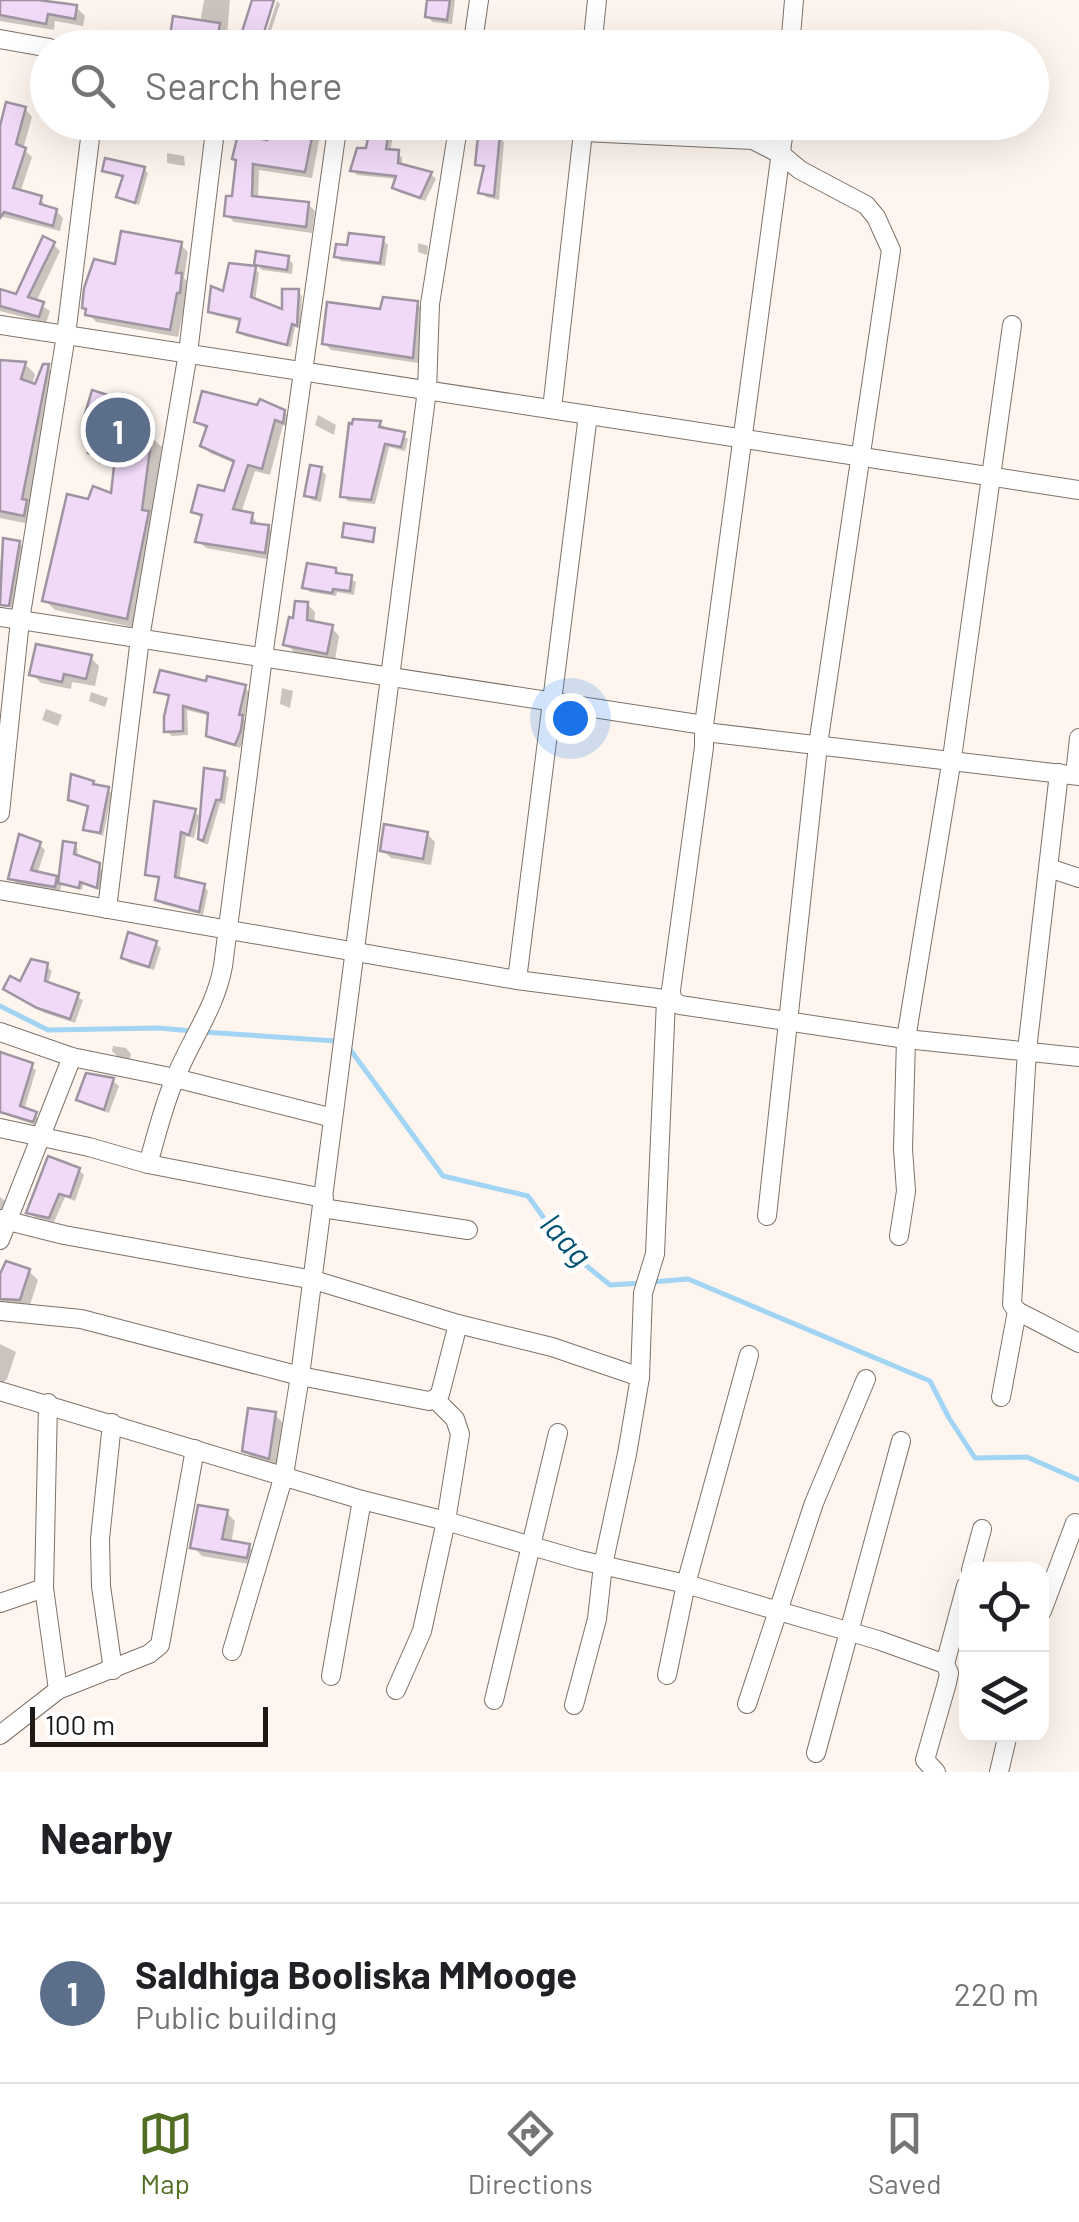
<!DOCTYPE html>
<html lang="en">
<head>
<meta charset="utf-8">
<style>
  :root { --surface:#fff; --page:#f6f6f6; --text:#202124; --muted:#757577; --line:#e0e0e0; --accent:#516e23 }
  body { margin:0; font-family:Barlow,sans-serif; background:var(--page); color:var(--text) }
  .controls { position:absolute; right:30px; bottom:30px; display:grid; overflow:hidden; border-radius:20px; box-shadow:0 10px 40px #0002 }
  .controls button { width:90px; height:90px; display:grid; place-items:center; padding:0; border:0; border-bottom:2px solid var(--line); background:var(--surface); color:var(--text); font:50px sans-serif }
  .scale { position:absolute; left:30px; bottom:25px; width:238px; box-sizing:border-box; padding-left:10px; border:5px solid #1e1915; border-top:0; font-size:28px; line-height:35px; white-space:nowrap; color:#1e1915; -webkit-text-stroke:8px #fff; paint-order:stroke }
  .you { position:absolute; left:570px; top:718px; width:35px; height:35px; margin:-25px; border:8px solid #fff; border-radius:50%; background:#1a73e8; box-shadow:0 0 0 15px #1a73e833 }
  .badge { display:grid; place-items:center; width:65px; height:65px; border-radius:50%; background:var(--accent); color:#fff; font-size:32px; font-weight:700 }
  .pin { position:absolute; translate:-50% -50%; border:5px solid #fff; box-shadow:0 2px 10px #0006 }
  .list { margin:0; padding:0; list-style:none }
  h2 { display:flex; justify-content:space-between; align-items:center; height:130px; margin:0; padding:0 40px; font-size:42px }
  h2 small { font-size:32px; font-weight:400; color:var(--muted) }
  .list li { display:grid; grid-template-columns:65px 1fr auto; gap:30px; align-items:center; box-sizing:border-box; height:180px; padding:0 40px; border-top:2px solid var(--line) }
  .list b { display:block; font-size:38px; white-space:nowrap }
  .list p { margin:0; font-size:32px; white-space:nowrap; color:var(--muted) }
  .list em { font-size:32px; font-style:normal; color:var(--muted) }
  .icon { flex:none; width:55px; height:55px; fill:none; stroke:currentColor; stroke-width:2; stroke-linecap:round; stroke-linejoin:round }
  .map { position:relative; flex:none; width:1079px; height:1772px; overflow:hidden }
  .search { position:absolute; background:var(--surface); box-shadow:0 10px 40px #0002; left:30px; right:30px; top:30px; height:110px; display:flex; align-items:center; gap:25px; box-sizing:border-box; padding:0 35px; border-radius:55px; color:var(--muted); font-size:38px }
  .sheet { height:310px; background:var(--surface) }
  nav { display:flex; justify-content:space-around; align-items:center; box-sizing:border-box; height:140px; border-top:2px solid var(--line); background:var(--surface); font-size:28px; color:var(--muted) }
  nav a { display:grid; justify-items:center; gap:5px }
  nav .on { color:var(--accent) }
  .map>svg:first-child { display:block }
  .shadow { fill:#0003 }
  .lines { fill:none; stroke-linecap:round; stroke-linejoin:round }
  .stream { stroke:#a2d5f4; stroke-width:5 }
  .building { fill:#f0daf7; stroke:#9f94a2; stroke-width:2.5 }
  .minor-casing { stroke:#7e7267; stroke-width:20 }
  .minor { stroke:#fff; stroke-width:18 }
  .labels { text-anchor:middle; stroke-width:10; stroke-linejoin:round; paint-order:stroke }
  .water-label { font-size:32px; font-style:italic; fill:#005172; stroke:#fff }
</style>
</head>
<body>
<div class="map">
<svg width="1079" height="1772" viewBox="0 0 1079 1772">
  <rect width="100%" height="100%" fill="#fef5ee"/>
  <g class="shadow">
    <path d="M0 0H32L76 7 85 16 83 26 55 21 54 30 0 21Z"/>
    <path d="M204 0H230L226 48 182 44 173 35 200 23Z"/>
    <path d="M429 0H455L452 24 433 22 427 17Z"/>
    <path d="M277 1 280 4 266 45 263 44Z"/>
    <path d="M25 109 32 117 23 149 32 157 20 193 41 199 47 209 56 211 63 218 60 231 0 216V135Z"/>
    <path d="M162 122H209L205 137Z"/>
    <path d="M273 122H320L322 125 312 178 259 170 258 199 308 204 315 211 312 233 234 222 227 215 234 199 238 162 235 159 269 143Z"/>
    <path d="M388 133 393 137 390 152 402 157V166L431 174 436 179 425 201 399 192 394 188 397 179 357 175 353 171 368 150Z"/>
    <path d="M499 137 504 142 499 200 486 197 481 192 486 170 477 164Z"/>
    <path d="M167 153 184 156 185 166 167 163Z"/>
    <path d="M144 169 148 173 139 205 119 196 124 178 105 170Z"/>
    <path d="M383 240 388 245 385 266 341 261 336 256Z"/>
    <path d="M418 243 428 246 427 255 418 252Z"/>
    <path d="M53 244 60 251 36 302 50 311 46 323 0 311V292L18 297Z"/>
    <path d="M180 244 188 252 184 278 189 284 178 337 96 322 88 314 117 267Z"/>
    <path d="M288 258 293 264 292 274 262 270 256 264Z"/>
    <path d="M255 269 259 273 255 301 284 313 298 292 302 296 300 328 295 327 291 347 244 336 240 332 242 322 215 315 211 311Z"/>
    <path d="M417 304 423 310 418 363 331 350 324 343 382 312Z"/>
    <path d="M0 360 25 364 35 374 32 385 36 387 47 367 57 377 34 525 0 518Z"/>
    <path d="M109 398 115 403 108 424 93 419 87 414Z"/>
    <path d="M284 412 291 419 290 429 283 425 270 475 255 471 241 513 252 516 259 526 268 527 275 535 272 560 206 548 198 541 203 520 194 511 226 494 236 464 210 453 203 445 208 430 196 422Z"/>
    <path d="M318 415 336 425 334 435 315 425Z"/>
    <path d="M380 424 408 439 405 451 389 447 375 504 348 501 343 496Z"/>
    <path d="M151 437 162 447 137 628 55 610 45 600 90 502 113 496 117 465 101 462 90 452Z"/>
    <path d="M321 470 326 475 321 502 312 500 307 495Z"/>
    <path d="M5 540 19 543 28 552 18 609 0 605V562Z"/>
    <path d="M335 570 356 582 354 595 337 592 336 596 310 592 305 587Z"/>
    <path d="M307 604 315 612 314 624 332 628 339 636 335 660 294 652 286 644 295 620Z"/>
    <path d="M90 657 99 666 95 686 72 682 71 689 41 683 32 674Z"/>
    <path d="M207 684 245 688 250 693 244 719 247 722 245 736 240 748 214 740 209 735 210 716 187 710 188 735 172 736 166 731 171 698 157 691Z"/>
    <path d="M282 688 293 691 290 708 280 704Z"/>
    <path d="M91 692 108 698 105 707 89 701Z"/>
    <path d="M46 709 62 715 58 726 42 720Z"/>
    <path d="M224 774 229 778 225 804 220 803 208 844H205L200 839Z"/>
    <path d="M92 783 112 793 103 836 86 829 90 808 71 799Z"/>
    <path d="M195 812 199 816 194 838 186 836 179 881 204 886 208 891 203 915 162 904 158 899 161 880 147 874Z"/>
    <path d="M427 834 435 842 431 865 391 858 383 850Z"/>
    <path d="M39 844 45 850 37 874 56 879 61 883 74 845 78 849 77 857 103 870 100 890 83 884 82 890 62 883 60 891 16 883 11 878Z"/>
    <path d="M155 943 161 948 154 970 129 963 124 958Z"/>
    <path d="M46 966 52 971 48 983 83 1000 75 1023 45 1013 11 994Z"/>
    <path d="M113 1046 126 1048 131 1054 130 1059 118 1057 112 1051Z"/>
    <path d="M0 1050 36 1070 24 1110 40 1119 38 1126 0 1113Z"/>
    <path d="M87 1075 113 1081 119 1086 109 1113 84 1104 79 1099Z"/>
    <path d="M79 1170 84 1175 75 1201 65 1197 54 1222 35 1217 29 1212Z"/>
    <path d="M0 1197 9 1204 0 1215Z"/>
    <path d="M29 1271 38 1280 29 1308 0 1307V1278Z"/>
    <path d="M0 1344 16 1352 7 1379 0 1385Z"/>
    <path d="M274 1414 283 1423 277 1466 253 1459 244 1450Z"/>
    <path d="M226 1512 235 1521 231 1544 249 1547 258 1556 255 1565 202 1556 193 1547Z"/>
  </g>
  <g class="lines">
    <g class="stream">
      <path d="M0 1006 48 1030 159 1028 192 1031"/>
      <path d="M203 1032 336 1041"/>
      <path d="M349 1048 443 1176 528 1196 567 1250 610 1285 641 1283"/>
      <path d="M652 1282 688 1279 930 1381 949 1418 975 1458 1027 1457 1079 1480"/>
    </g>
  </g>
  <g class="building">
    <path d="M0 0H38L77 5 75 19 48 14 46 24 0 15Z"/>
    <path d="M252 0H274L261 42 241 35Z"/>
    <path d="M427 0H450L447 20 425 17Z"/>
    <path d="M173 16 220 23 217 43 170 36Z"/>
    <path d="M6 102 26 107 16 144 26 148 13 188 42 196 40 204 57 209 53 226 4 212 0 218V126Z"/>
    <path d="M271 122H315L305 172 253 164 252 196 309 202 306 227 224 216 226 196H232L236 160 232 159 238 134 267 140Z"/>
    <path d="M370 127 389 130 386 149 399 150 398 163 432 172 420 198 392 188 396 176 350 171 357 148H366Z"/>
    <path d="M492 133 500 134 494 196 478 193 484 166 475 165 478 136 491 137Z"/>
    <path d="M105 158 145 167 135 203 116 197 123 176 102 171Z"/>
    <path d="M121 231 182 242 176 273H182L180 293H177L170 330 85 315 86 309 82 308 84 288 94 259 115 264Z"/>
    <path d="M349 233 384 237 380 263 334 257 336 244 347 245Z"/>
    <path d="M43 236 55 242 28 297 44 302 39 317 0 306V289L16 294Z"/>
    <path d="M256 251 289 256 287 270 254 265Z"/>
    <path d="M229 263 256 266 251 297 282 309V289H299L297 326 292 324 287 345 237 332 240 319 208 312 211 286 223 291Z"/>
    <path d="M383 297 418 301 413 358 322 344 327 302 380 309Z"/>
    <path d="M0 360 26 362 21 379 35 384 43 364H49L22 499 27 500 24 516 0 511Z"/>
    <path d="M92 390 111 396 103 420 85 414Z"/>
    <path d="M202 391 257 405 260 399 285 410 283 423 275 420 262 469 248 465 233 509 253 513 251 523 269 525 265 553 195 542 202 515 191 512 198 485 224 491 234 461 200 446 207 426 194 422Z"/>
    <path d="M353 419 381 421 379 427 405 432 401 447 385 444 371 500 340 497 349 423 352 424Z"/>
    <path d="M125 430 152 434 142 510 149 511 127 619 42 601 67 494 88 499 93 486 111 493 115 458 88 453 90 438 123 442Z"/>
    <path d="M310 465 322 467 316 498 304 496Z"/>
    <path d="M344 523 375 528 373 542 342 537Z"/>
    <path d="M3 538 20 541 9 606 0 605Z"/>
    <path d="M307 563 336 568V573L352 575 350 591 333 589 332 593 302 588Z"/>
    <path d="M295 601 308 602 307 620 333 625 327 654 283 645 289 617 293 618Z"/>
    <path d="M36 644 92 655 86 679 64 674 62 682 29 675Z"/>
    <path d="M160 670 206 681 207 676 246 685 239 715H243L241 730 235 745 206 736 208 713 183 706V731L164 732V717L169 695 154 692Z"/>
    <path d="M204 768 225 771 221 800H216L203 841 198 839Z"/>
    <path d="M71 774 94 781 93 784 109 787 100 833 83 830 88 806 68 800Z"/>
    <path d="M154 801 196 809 189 835 181 832 175 877 205 884 199 912 155 900 159 877 145 875Z"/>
    <path d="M384 824 428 832 423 859 380 851Z"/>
    <path d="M19 834 41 842 31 870 57 876 55 887 8 879Z"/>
    <path d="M63 841 76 843 74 854 100 863 97 888 80 882 79 888 58 883Z"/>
    <path d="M128 932 157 941 149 967 121 958Z"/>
    <path d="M31 959 48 963 45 981 79 993 70 1019 37 1008 3 989 10 976 20 981Z"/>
    <path d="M0 1052 33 1063 20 1106 37 1112 33 1122 0 1112Z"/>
    <path d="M86 1073 114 1078 104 1110 76 1100Z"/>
    <path d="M48 1156 80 1168 70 1197 59 1194 49 1218 26 1213Z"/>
    <path d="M6 1261 30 1269 20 1300 0 1299V1274Z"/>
    <path d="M248 1408 276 1412 269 1459 242 1451Z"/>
    <path d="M198 1505 228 1510 222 1539 250 1544 247 1558 190 1548Z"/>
  </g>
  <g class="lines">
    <defs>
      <g id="minor">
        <path d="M0 39 50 48"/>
        <path d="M472 48 479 0"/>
        <path d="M592 48 597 0"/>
        <path d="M790 48 794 0"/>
        <path d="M536 122 583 132 753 140 782 155 800 170 866 205 876 217 891 250 818 745 767 1216"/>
        <path d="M0 325 1079 490"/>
        <path d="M552 409 584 123"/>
        <path d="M0 617 704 725"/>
        <path d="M705 732 1079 776"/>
        <path d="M1075 775 1079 738"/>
        <path d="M0 813 20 620 66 335 92 122"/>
        <path d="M1049 868 1079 878"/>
        <path d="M0 890 517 980 672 1000 680 1005 906 1039 1079 1057"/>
        <path d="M107 909 140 638 188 353 216 122"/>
        <path d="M517 980 588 415"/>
        <path d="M672 1000 671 990 704 747V725L785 122"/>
        <path d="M0 1032 72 1057 175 1078 333 1118"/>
        <path d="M0 1128 89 1147 148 1164 324 1198"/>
        <path d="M148 1164C157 1134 164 1102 177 1074 193 1036 216 1006 223 966L263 657 338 122"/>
        <path d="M322 1208 468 1230"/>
        <path d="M0 1219 64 1235 314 1280 458 1324 552 1347 640 1377"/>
        <path d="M899 1236 906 1191 903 1149 906 1039 952 758 1012 325"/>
        <path d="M0 1240 72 1057"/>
        <path d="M0 1311 81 1319 300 1376 429 1401 435 1399 455 1419 460 1434 446 1521 422 1631 396 1690"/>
        <path d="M1017 1311 1079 1343"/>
        <path d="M0 1391 362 1500 446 1521 580 1560 686 1584 878 1640 945 1664"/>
        <path d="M1001 1397 1017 1311 1012 1304 1027 1050 1059 773"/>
        <path d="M435 1399 440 1394 458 1324"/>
        <path d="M48 1403 44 1588 58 1690"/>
        <path d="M112 1423 100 1539 101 1586 113 1670"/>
        <path d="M971 1570 982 1529"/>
        <path d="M0 1603 44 1588"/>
        <path d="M1042 1611 1075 1523"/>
        <path d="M232 1651 284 1475 300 1376 427 390 430 304 459 122"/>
        <path d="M667 1675 686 1584 749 1355"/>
        <path d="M331 1676 362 1500"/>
        <path d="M494 1700 558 1433"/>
        <path d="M747 1704 814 1503 866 1379"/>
        <path d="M574 1705 597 1619 603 1565 627 1454 640 1377 643 1293 655 1254 666 1000"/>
        <path d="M0 1735 58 1690 149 1654 160 1645 195 1449"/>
        <path d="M816 1753 901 1441"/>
        <path d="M936 1772 925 1760 947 1683 949 1673 945 1664 966 1586"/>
        <path d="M999 1772 1008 1734"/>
      </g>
    </defs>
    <use href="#minor" class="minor-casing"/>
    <use href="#minor" class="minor"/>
  </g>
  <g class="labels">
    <g class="water-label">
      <text transform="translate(566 1240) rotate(48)" y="11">laag</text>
    </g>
  </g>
</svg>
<div class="controls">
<button><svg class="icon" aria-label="locate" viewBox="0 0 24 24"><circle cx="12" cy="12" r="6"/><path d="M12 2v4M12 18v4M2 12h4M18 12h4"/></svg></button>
<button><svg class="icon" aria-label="layers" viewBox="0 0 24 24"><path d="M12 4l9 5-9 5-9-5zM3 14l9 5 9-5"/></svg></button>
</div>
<div class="scale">100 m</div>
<div class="you"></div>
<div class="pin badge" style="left:118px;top:430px;background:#5c6f8a">1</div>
<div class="search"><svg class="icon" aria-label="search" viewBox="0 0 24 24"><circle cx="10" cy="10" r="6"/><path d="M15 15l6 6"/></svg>Search here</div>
</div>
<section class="sheet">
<h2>Nearby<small></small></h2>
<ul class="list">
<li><span class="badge" style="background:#5c6f8a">1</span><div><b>Saldhiga Booliska MMooge</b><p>Public building</p></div><em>220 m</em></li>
</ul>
</section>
<nav>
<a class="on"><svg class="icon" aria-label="map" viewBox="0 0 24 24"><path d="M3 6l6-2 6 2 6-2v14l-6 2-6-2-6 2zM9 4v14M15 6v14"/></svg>Map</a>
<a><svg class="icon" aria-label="directions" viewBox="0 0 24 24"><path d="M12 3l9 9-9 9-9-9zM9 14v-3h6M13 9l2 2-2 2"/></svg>Directions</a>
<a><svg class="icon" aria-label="saved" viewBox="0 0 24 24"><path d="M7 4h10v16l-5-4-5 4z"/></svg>Saved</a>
</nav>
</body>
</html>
